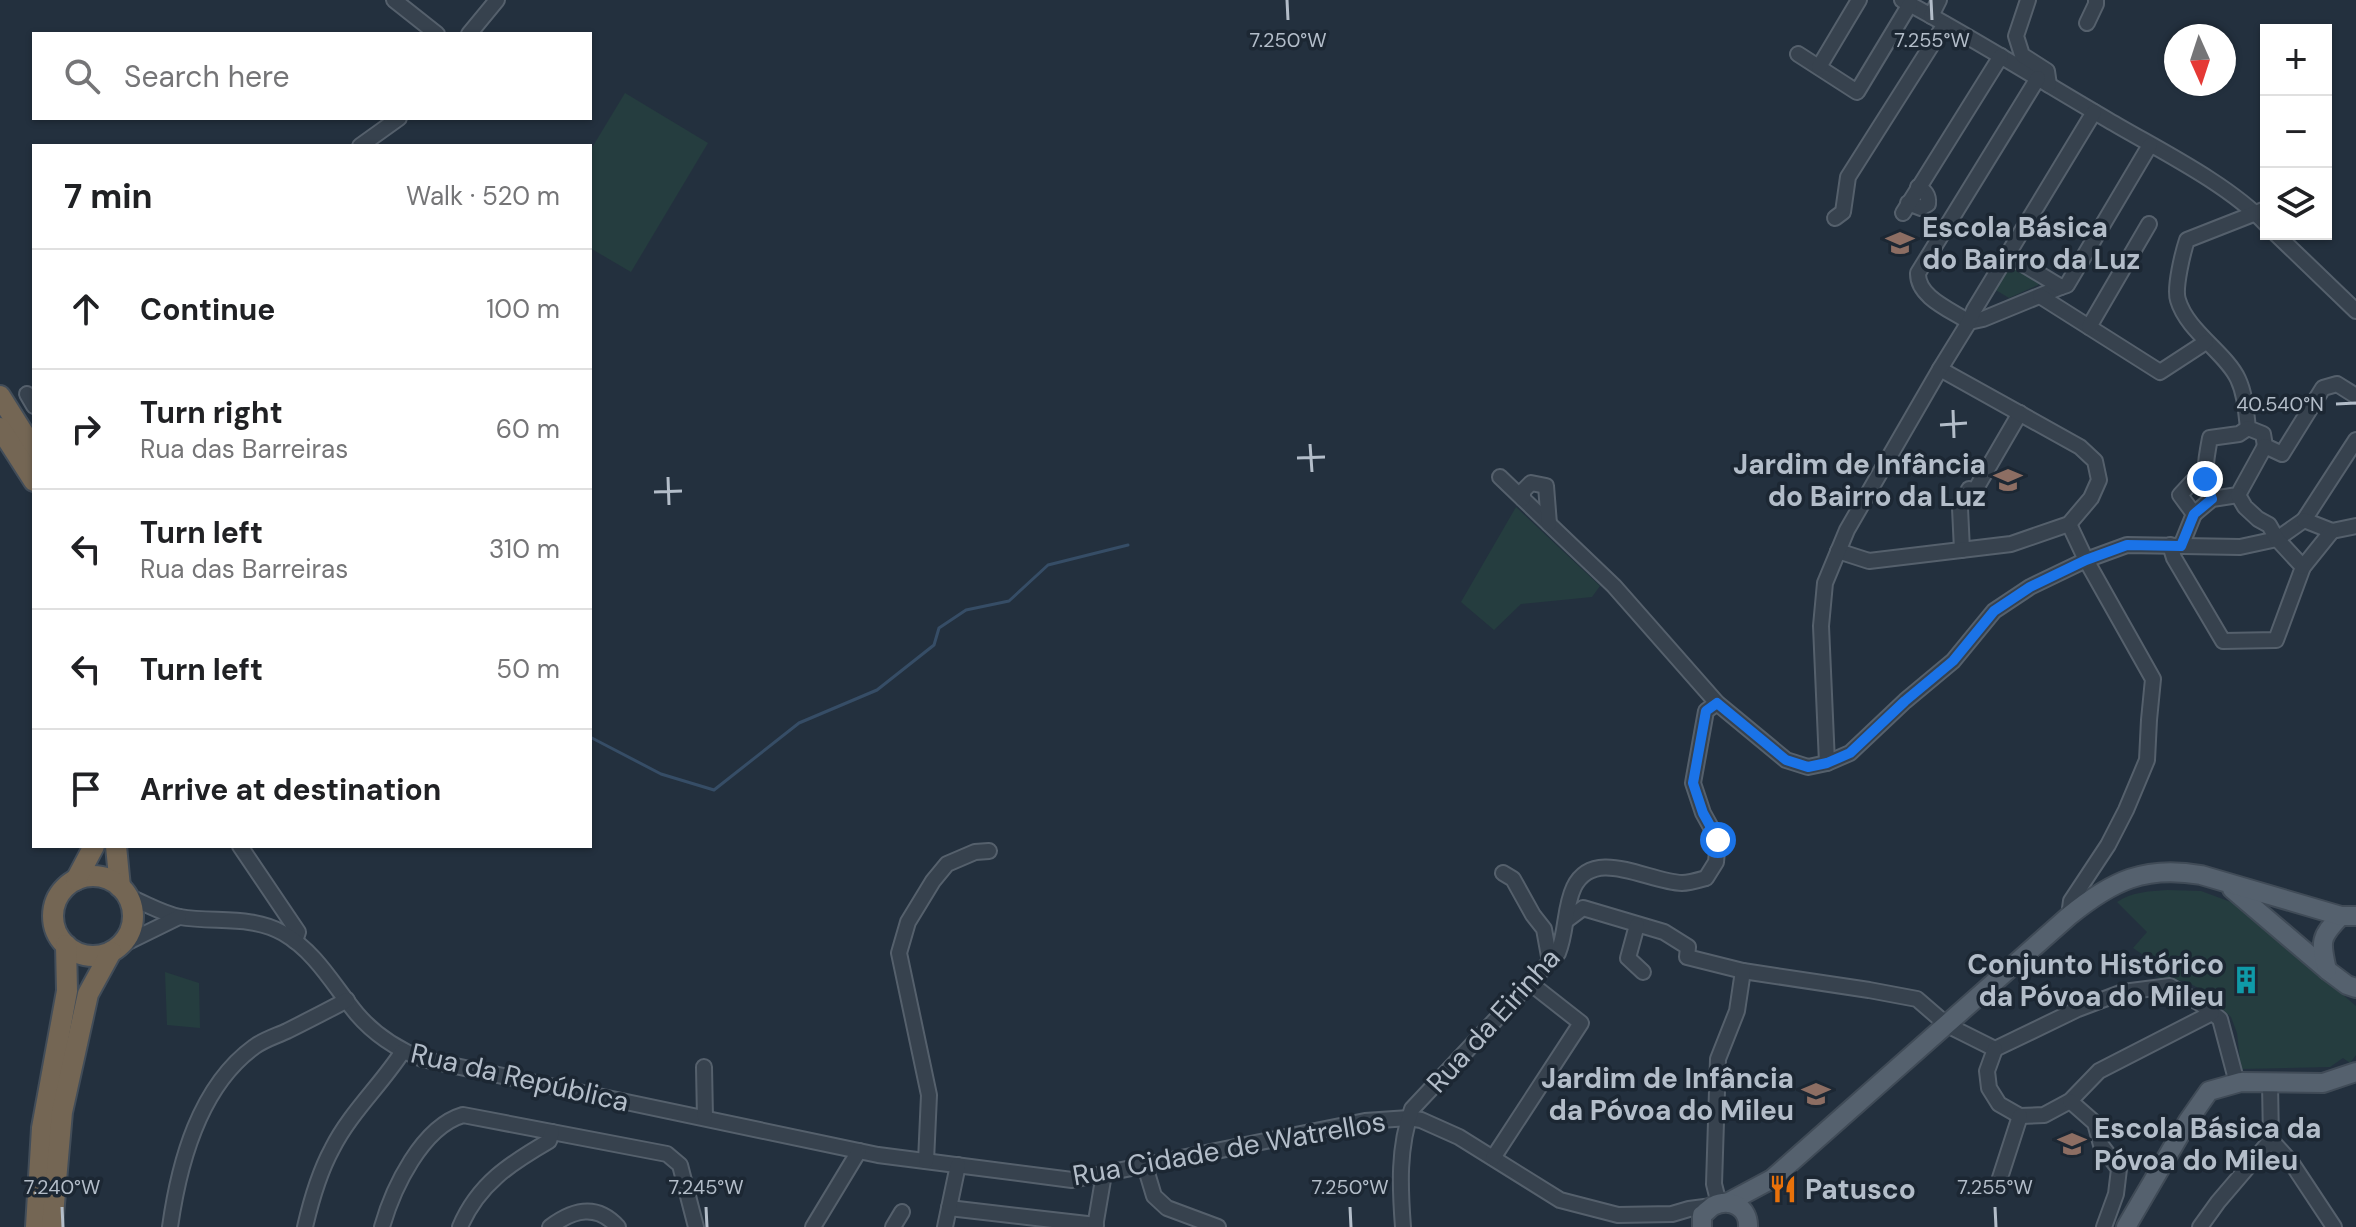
<!DOCTYPE html>
<html lang="en">
<head>
<meta charset="utf-8">
<style>
  :root { --surface:#fff; --page:#f2f2f2; --text:#202124; --muted:#757577; --line:#e0e0e0 }
  body { margin:0; font-family:"DM Sans",sans-serif; background:var(--page); color:var(--text) }
  .controls { position:absolute; right:24px; top:24px; display:grid; overflow:hidden; border-radius:0px; box-shadow:0 2px 6px #0004 }
  .controls button { width:72px; height:72px; display:grid; place-items:center; padding:0; border:0; border-bottom:2px solid var(--line); background:var(--surface); color:var(--text); font:40px sans-serif }
  .compass { position:absolute; left:2164px; top:24px; width:72px; height:72px; border-radius:50%; background:var(--surface); box-shadow:0 2px 6px #0004; rotate:177deg }
  .stop { position:absolute; width:24px; height:24px; margin:-18px; border:6px solid #1a73e8; border-radius:50%; background:#fff }
  .stop.end { background:#1a73e8; border-color:#fff; box-shadow:0 2px 8px #0008 }
  .list { margin:0; padding:0; list-style:none }
  h2 { display:flex; justify-content:space-between; align-items:center; height:104px; margin:0; padding:0 32px; font-size:34px }
  h2 small { font-size:26px; font-weight:400; color:var(--muted) }
  .list li { display:grid; grid-template-columns:52px 1fr auto; gap:24px; align-items:center; box-sizing:border-box; height:120px; padding:0 32px; border-top:2px solid var(--line) }
  .list b { display:block; font-size:30px; white-space:nowrap }
  .list p { margin:0; font-size:26px; white-space:nowrap; color:var(--muted) }
  .list em { font-size:26px; font-style:normal; color:var(--muted) }
  .icon { flex:none; width:44px; height:44px; fill:none; stroke:currentColor; stroke-width:2; stroke-linecap:round; stroke-linejoin:round }
  .map { position:relative; flex:none; width:2356px; height:1227px; overflow:hidden }
  .search { position:absolute; background:var(--surface); box-shadow:0 2px 6px #0004; left:32px; top:32px; width:560px; height:88px; display:flex; align-items:center; gap:20px; box-sizing:border-box; padding:0 28px; border-radius:0px; color:var(--muted); font-size:30px }
  .panel { position:absolute; background:var(--surface); box-shadow:0 2px 6px #0004; left:32px; top:144px; width:560px; height:704px; border-radius:0px }
  .map>svg:first-child { display:block }
  .green { fill:#253d3f }
  .lines { fill:none; stroke-linecap:round; stroke-linejoin:round }
  .stream { stroke:#364d66; stroke-width:3 }
  .minor-casing { stroke:#55606c; stroke-width:18 }
  .major-casing { stroke:#404b57; stroke-width:22 }
  .highway-casing { stroke:#424d59; stroke-width:24 }
  .minor { stroke:#37424e; stroke-width:14 }
  .major { stroke:#55616e; stroke-width:18 }
  .highway { stroke:#746654; stroke-width:20 }
  .route { stroke:#1a73e8; stroke-width:10 }
  .ticks { fill:none; stroke:#b3bdc9; stroke-width:3 }
  .labels { text-anchor:middle; stroke-width:7; stroke-linejoin:round; paint-order:stroke }
  .poi-label { font-size:28px; font-weight:bold; fill:#b3bdc9; stroke:#1c2733; text-anchor:start }
  .street-label { font-size:28px; fill:#b3bdc9; stroke:#1c2733 }
  .ticks-label { font-size:20px; text-anchor:middle; fill:#b3bdc9; stroke:#1c2733; stroke-width:7; stroke-linejoin:round; paint-order:stroke }
</style>
</head>
<body>
<div class="map">
<svg width="2356" height="1227" viewBox="0 0 2356 1227">
  <rect width="100%" height="100%" fill="#23303e"/>
  <g class="green">
    <path d="M625 93 708 143 631 272 590 248V151Z"/>
    <path d="M2011 262 2040 282 2038 285 2009 298 1994 289Z"/>
    <path d="M1516 507 1600 586 1592 597 1521 604 1494 630 1461 602Z"/>
    <path d="M2167 890 2201 891 2239 905 2356 1006V1055L2350 1063 2343 1058 2330 1067 2241 1069 2237 1033 2231 1017 2202 990 2185 981 2161 979 2143 967 2149 959 2133 948 2147 932 2117 902C2131 892 2151 891 2167 890Z"/>
    <path d="M165 972 199 983 200 1028 167 1025Z"/>
  </g>
  <g class="lines">
    <path class="stream" d="M590 737 661 774 714 790 799 723 877 690 934 645 939 628 966 610 1009 601 1048 565 1128 545"/>
    <defs>
      <g id="minor">
        <path d="M394 0 437 34"/>
        <path d="M1902 0C1972 37 2039 80 2108 120 2157 149 2227 183 2266 224"/>
        <path d="M2028 0 2016 36 2022 55 2047 71 2049 85"/>
        <path d="M1931 16 1939 0"/>
        <path d="M2087 23 2096 4V0"/>
        <path d="M469 34 497 0"/>
        <path d="M1798 54 1857 92 1910 4"/>
        <path d="M1819 67 1859 0"/>
        <path d="M2038 78 1918 273C1917 297 1951 310 1969 322L1983 319 2061 287"/>
        <path d="M360 146 399 118"/>
        <path d="M1908 203 1921 208 1928 204C1929 195 1925 191 1918 187"/>
        <path d="M2266 209 2187 240C2183 252 2174 288 2178 300 2187 331 2226 353 2238 379 2245 394 2246 411 2248 428L2263 434 2265 446 2282 454 2323 388 2337 384 2356 396"/>
        <path d="M1903 213 2001 56"/>
        <path d="M1835 218 1843 212 1848 177 1945 24"/>
        <path d="M2276 234 2356 311"/>
        <path d="M2008 255 2061 287 2067 285 2150 145"/>
        <path d="M2040 296 2160 372 2206 342"/>
        <path d="M2089 327 2149 224"/>
        <path d="M27 394 34 406"/>
        <path d="M1500 477 1614 586 1717 703 1786 760 1808 767 1827 763 1850 753 1905 701 1953 661 1994 611 2030 587 2086 560 2127 545 2240 547 2277 539 2304 520 2356 440"/>
        <path d="M1523 499V491L1531 483 1546 486 1549 524"/>
        <path d="M2212 499C2203 474 2205 464 2210 438L2239 434 2248 428"/>
        <path d="M2194 514 2212 499 2238 495 2265 446"/>
        <path d="M2304 520 2332 531 2356 526"/>
        <path d="M2069 524 2086 560 2153 679 2149 720 2147 760 2126 810 2108 845 2071 901 2069 916"/>
        <path d="M2170 545 2174 558 2223 641 2276 640 2303 567 2277 539 2269 525 2258 519 2245 507 2238 495"/>
        <path d="M2181 546 2194 514 2180 495 2192 482 2205 479"/>
        <path d="M1962 550 1960 508 1969 489 1974 492 2020 413"/>
        <path d="M1838 551 1869 561 2011 544 2069 524 2091 498 2099 480 2095 461 2080 447 1940 369"/>
        <path d="M2303 567 2332 531"/>
        <path d="M1827 763 1821 626 1825 583 1847 530 1940 369 1969 322 1974 310 2094 112"/>
        <path d="M240 846 298 932 295 941"/>
        <path d="M1503 873 1513 879 1533 915 1544 929 1550 962"/>
        <path d="M129 897C145 903 163 914 180 917 215 923 251 915 283 933 316 952 334 986 357 1014 375 1035 397 1049 422 1059L878 1155 1072 1180 1365 1121 1409 1118 1421 1120 1459 1137 1560 1200 1618 1215 1672 1214 1689 1209 1712 1206"/>
        <path d="M1567 920 1583 908 1664 932 1688 947 1687 957 1743 971 1869 990 1917 999 1947 1025 1995 1049 2078 1009 2123 992 2170 986 2201 1004 2220 1019 2237 1083"/>
        <path d="M1637 925 1628 958 1643 972"/>
        <path d="M122 945 179 917"/>
        <path d="M1995 1049 1987 1071 1989 1088 1999 1104 2020 1116 2044 1115 2070 1101 2099 1071 2212 1013"/>
        <path d="M704 1067 705 1118"/>
        <path d="M2070 1101 2095 1123 2101 1145 2119 1169 2116 1194 2104 1227"/>
        <path d="M2271 1140 2291 1162 2334 1227"/>
        <path d="M1493 1158 1581 1023 1530 983"/>
        <path d="M926 1161 929 1095 899 953 908 922 933 881 947 864 975 852 989 851"/>
        <path d="M1145 1166 1154 1196 1167 1208 1218 1227"/>
        <path d="M1998 1184 2020 1116"/>
        <path d="M1719 1204 1714 1184 1718 1059 1737 1011 1743 971"/>
        <path d="M949 1208 1096 1225"/>
        <path d="M170 1227C179 1163 199 1087 254 1047 263 1040 276 1036 287 1031 307 1021 327 1011 347 1000"/>
        <path d="M305 1227C311 1201 319 1173 332 1149 350 1113 381 1085 403 1051"/>
        <path d="M382 1227C393 1188 422 1127 463 1115L667 1154 680 1165 696 1227"/>
        <path d="M460 1227C478 1184 511 1163 549 1141L552 1132"/>
        <path d="M550 1227C574 1209 597 1204 618 1227"/>
        <path d="M813 1227 859 1151"/>
        <path d="M893 1227 902 1212"/>
        <path d="M945 1227 958 1165"/>
        <path d="M1095 1227 1104 1174"/>
        <path d="M1403 1227C1400 1188 1398 1147 1412 1109L1558 953C1567 931 1564 908 1574 887 1594 846 1648 882 1682 883 1689 883 1699 880 1706 878L1716 862 1718 840 1703 813 1693 783 1706 711 1717 703"/>
        <path d="M2200 1227 2218 1202 2271 1140 2270 1083"/>
      </g>
      <g id="major">
        <path d="M2232 889 2327 970 2347 985 2356 988"/>
        <path d="M2327 970C2320 941 2320 937 2341 916"/>
        <path d="M1729 1202 1772 1179 2069 916C2112 881 2145 865 2201 875L2341 916H2356"/>
        <path d="M1702 1227V1215C1704 1214 1711 1207 1713 1206 1731 1197 1749 1208 1748 1227"/>
        <path d="M2126 1227 2188 1121 2209 1091 2241 1082 2323 1083 2356 1072"/>
      </g>
      <g id="highway">
        <path d="M0 396 34 450"/>
        <path d="M0 428 34 481"/>
        <path d="M116 846 120 887"/>
        <circle cx="93" cy="916" r="40"/>
        <path d="M76 880 94 846"/>
        <path d="M36 1227 42 1128 67 991 66 945"/>
        <path d="M52 1227 62 1112 88 994 111 952"/>
      </g>
    </defs>
    <use href="#minor" class="minor-casing"/>
    <use href="#major" class="major-casing"/>
    <use href="#highway" class="highway-casing"/>
    <use href="#minor" class="minor"/>
    <use href="#major" class="major"/>
    <use href="#highway" class="highway"/>
  </g>
  <g class="lines">
    <path class="route" d="M1718 840 1703 813 1693 783 1706 711 1717 703 1786 760 1808 767 1827 763 1850 753 1905 701 1953 661 1994 611 2030 587 2086 560 2127 545 2181 546 2194 514 2212 499 2205 479"/>
  </g>
  <path class="ticks" d="M1287 0 1288 20M1931 0 1932 20M2336 404 2356 403M1953 410 1954 438M1940 425 1967 423M1310 444 1312 472M1297 458 1325 457M668 477 669 505M654 492 682 491M62 1207 63 1227M706 1207 707 1227M1350 1207 1351 1227M1995 1207 1996 1227"/>
  <defs>
    <symbol id="school-bare" viewBox="-9 -9 18 18"><path d="M0-5L7-2L0 1L-7-2ZM-4 1L0 2.5L4 1V4Q0 6-4 4Z" fill="#8d6e63" stroke="#1c2733" stroke-width="2.5" paint-order="stroke"/></symbol>
    <symbol id="building-bare" viewBox="-9 -9 18 18"><path d="M-4-6H4V6H1V3H-1V6H-4ZM-2.5-4.3h1.7v1.8h-1.7ZM.8-4.3h1.7v1.8H.8ZM-2.5-1h1.7V.8h-1.7ZM.8-1h1.7V.8H.8Z" fill="#0f9aa8" stroke="#1c2733" stroke-width="2.5" paint-order="stroke"/></symbol>
    <symbol id="restaurant-bare" viewBox="-9 -9 18 18"><path d="M-5-6h1v4h1v-4h1v4h1v-4h1v5L-1.5 .5V6h-2V.5L-5-1ZM5-6V6H3V1.5H1.5Q1.5-4 5-6Z" fill="#e8710a" stroke="#1c2733" stroke-width="2.5" paint-order="stroke"/></symbol>
  </defs>
  <g fill-rule="evenodd">
    <use href="#school-bare" x="1880" y="223" width="40" height="40"/>
    <use href="#school-bare" x="1988" y="460" width="40" height="40"/>
    <use href="#building-bare" x="2226" y="960" width="40" height="40"/>
    <use href="#school-bare" x="1796" y="1074" width="40" height="40"/>
    <use href="#school-bare" x="2052" y="1124" width="40" height="40"/>
    <use href="#restaurant-bare" x="1763" y="1169" width="40" height="40"/>
  </g>
  <g class="labels">
    <g class="poi-label">
      <text x="1922" y="237">Escola Básica<tspan x="1922" dy="32">do Bairro da Luz</tspan></text>
      <text x="1986" y="474" text-anchor="end">Jardim de Infância<tspan x="1986" dy="32">do Bairro da Luz</tspan></text>
      <text x="2224" y="974" text-anchor="end">Conjunto Histórico<tspan x="2224" dy="32">da Póvoa do Mileu</tspan></text>
      <text x="1794" y="1088" text-anchor="end">Jardim de Infância<tspan x="1794" dy="32">da Póvoa do Mileu</tspan></text>
      <text x="2094" y="1138">Escola Básica da<tspan x="2094" dy="32">Póvoa do Mileu</tspan></text>
      <text x="1805" y="1199">Patusco</text>
    </g>
    <g class="street-label">
      <text transform="translate(1493 1020) rotate(-48)" y="10">Rua da Eirinha</text>
      <text transform="translate(520 1077) rotate(13)" y="10">Rua da República</text>
      <text transform="translate(1229 1148) rotate(-10)" y="10">Rua Cidade de Watrellos</text>
    </g>
  </g>
  <g class="ticks-label">
    <text x="1288" y="47">7.250°W</text>
    <text x="1932" y="47">7.255°W</text>
    <text x="2280" y="411">40.540°N</text>
    <text x="62" y="1194">7.240°W</text>
    <text x="706" y="1194">7.245°W</text>
    <text x="1350" y="1194">7.250°W</text>
    <text x="1995" y="1194">7.255°W</text>
  </g>
</svg>
<div class="controls">
<button>+</button>
<button>−</button>
<button><svg class="icon" aria-label="layers" viewBox="0 0 24 24"><path d="M12 4l9 5-9 5-9-5zM3 14l9 5 9-5"/></svg></button>
</div>
<svg class="compass" viewBox="-18 -18 36 36"><path d="M0-13l5 13h-10z" fill="#e53935"/><path d="M0 13l5-13h-10z" fill="#757577"/></svg>
<div class="stop" style="left:1718px;top:840px"></div>
<div class="stop end" style="left:2205px;top:479px"></div>
<div class="search"><svg class="icon" aria-label="search" viewBox="0 0 24 24"><circle cx="10" cy="10" r="6"/><path d="M15 15l6 6"/></svg>Search here</div>
<section class="panel">
<h2>7 min<small>Walk · 520 m</small></h2>
<ul class="list">
<li><svg class="icon" aria-label="ahead" viewBox="0 0 24 24"><path d="M12 20V5M6 11l6-6 6 6"/></svg><div><b>Continue</b></div><em>100 m</em></li>
<li><svg class="icon" aria-label="right" viewBox="0 0 24 24"><path d="M7 20v-9h11M14 6l5 5-5 5"/></svg><div><b>Turn right</b><p>Rua das Barreiras</p></div><em>60 m</em></li>
<li><svg class="icon" aria-label="left" viewBox="0 0 24 24"><path d="M17 20v-9H6M10 6l-5 5 5 5"/></svg><div><b>Turn left</b><p>Rua das Barreiras</p></div><em>310 m</em></li>
<li><svg class="icon" aria-label="left" viewBox="0 0 24 24"><path d="M17 20v-9H6M10 6l-5 5 5 5"/></svg><div><b>Turn left</b></div><em>50 m</em></li>
<li><svg class="icon" aria-label="arrive" viewBox="0 0 24 24"><path d="M6 21V4h12l-3 4 3 4H6"/></svg><div><b>Arrive at destination</b></div></li>
</ul>
</section>
</div>
</body>
</html>
